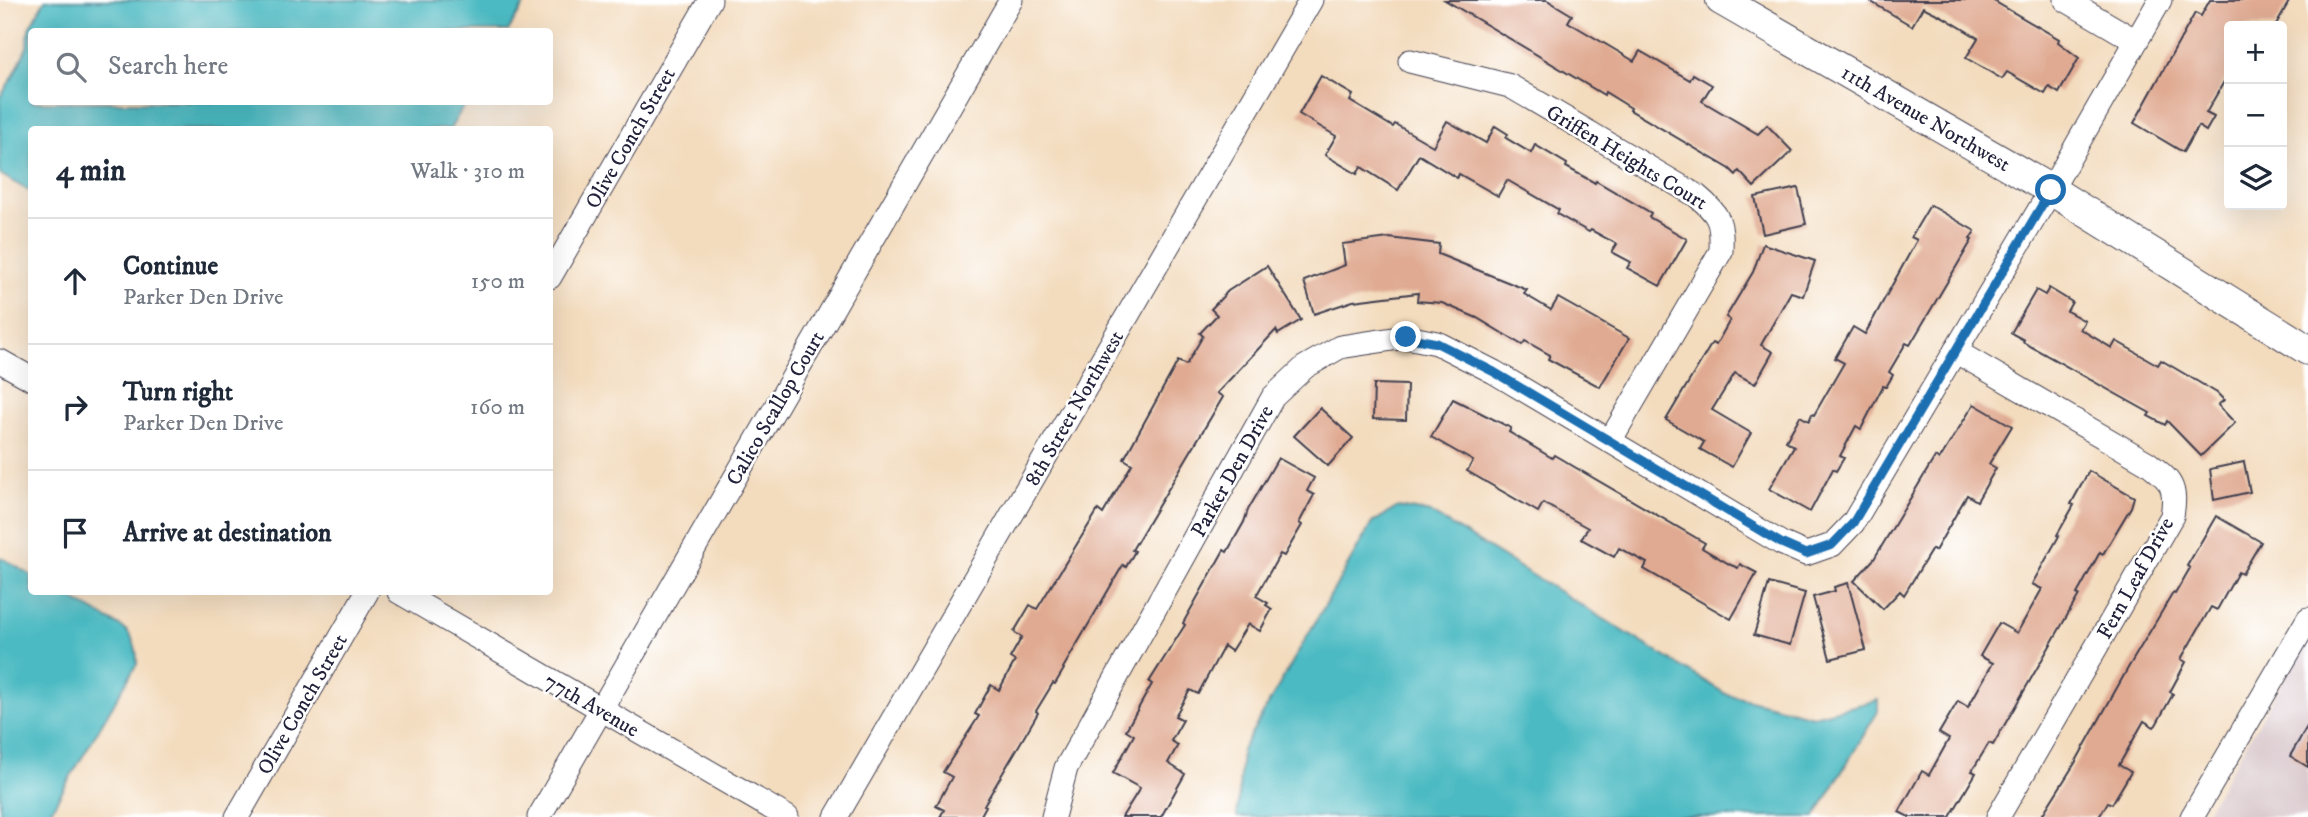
<!DOCTYPE html>
<html lang="en">
<head>
<meta charset="utf-8">
<style>
  :root { --surface:#fff; --page:#f6f6f7; --text:#1f2937; --muted:#747a83; --line:#e0e1e3 }
  body { margin:0; font-family:"IM FELL DW Pica",serif; background:var(--page); color:var(--text) }
  .controls { position:absolute; right:21px; top:21px; display:grid; overflow:hidden; border-radius:7px; box-shadow:0 7px 28px #0002 }
  .controls button { width:63px; height:63px; display:grid; place-items:center; padding:0; border:0; border-bottom:2px solid var(--line); background:var(--surface); color:var(--text); font:35px sans-serif }
  .stop { position:absolute; width:21px; height:21px; margin:-16px; border:5px solid #1f6fb2; border-radius:50%; background:#fff }
  .stop.end { background:#1f6fb2; border-color:#fff; box-shadow:0 2px 7px #0008 }
  .list { margin:0; padding:0; list-style:none }
  h2 { display:flex; justify-content:space-between; align-items:center; height:91px; margin:0; padding:0 28px; font-size:30px }
  h2 small { font-size:23px; font-weight:400; color:var(--muted) }
  .list li { display:grid; grid-template-columns:46px 1fr auto; gap:21px; align-items:center; box-sizing:border-box; height:126px; padding:0 28px; border-top:2px solid var(--line) }
  .list b { display:block; font-size:26px; white-space:nowrap }
  .list p { margin:0; font-size:23px; white-space:nowrap; color:var(--muted) }
  .list em { font-size:23px; font-style:normal; color:var(--muted) }
  .icon { flex:none; width:38px; height:38px; fill:none; stroke:currentColor; stroke-width:2; stroke-linecap:round; stroke-linejoin:round }
  .map { position:relative; flex:none; width:2308px; height:817px; overflow:hidden }
  .search { position:absolute; background:var(--surface); box-shadow:0 7px 28px #0002; left:28px; top:28px; width:525px; height:77px; display:flex; align-items:center; gap:18px; box-sizing:border-box; padding:0 24px; border-radius:7px; color:var(--muted); font-size:26px }
  .panel { position:absolute; background:var(--surface); box-shadow:0 7px 28px #0002; left:28px; top:126px; width:525px; height:469px; border-radius:7px }
  .map>svg:first-child { display:block }
  .industrial { fill:#d2bec3 }
  .water { fill:#4bbac2; stroke:#366e7e; stroke-width:2 }
  .building { fill:#e0aa92 }
  .lines { fill:none; stroke-linecap:round; stroke-linejoin:round }
  .minor-casing { stroke:#413e4e; stroke-width:25 }
  .tertiary-casing { stroke:#413e4e; stroke-width:32 }
  .minor { stroke:#fff; stroke-width:23 }
  .tertiary { stroke:#fff; stroke-width:30 }
  .route { stroke:#1f6fb2; stroke-width:9 }
  .labels { text-anchor:middle; stroke-width:5; stroke-linejoin:round; paint-order:stroke }
  .street-label { font-size:21px; fill:#22223b; stroke:#fff }
</style>
</head>
<body>
<div class="map">
<svg width="2308" height="817" viewBox="0 0 2308 817">
  <rect width="100%" height="100%" fill="#fff"/>
  <filter id="ink" filterUnits="userSpaceOnUse"><feTurbulence type="fractalNoise" baseFrequency=".0143" numOctaves="2"/><feDisplacementMap in="SourceGraphic" scale="14" xChannelSelector="R" yChannelSelector="G"/><feConvolveMatrix kernelMatrix="1 2 1 2 8 2 1 2 1" color-interpolation-filters="sRGB"/></filter>
  <filter id="wash" filterUnits="userSpaceOnUse"><feTurbulence type="fractalNoise" baseFrequency=".00686" numOctaves="4" result="noise"/><feDisplacementMap in="SourceGraphic" scale="28" xChannelSelector="R" yChannelSelector="G"/><feGaussianBlur stdDeviation="1.57" result="paint"/><feColorMatrix in="noise" values="0 0 0 0 0 0 0 0 0 0 0 0 0 0 0 0 0 1.4 0 .05"/><feComposite in="paint" operator="in"/></filter>
  <g filter="url(#wash)">
    <rect width="100%" height="100%" fill="#f3dbbd"/>
    <path class="industrial" d="M2308 639V817H2203Z"/>
    <g class="water">
      <path d="M45 0H527L508 31 32 32V102H466L450 129 32 130 31 192 0 174V97L14 75 27 47 29 28Z"/>
      <path d="M1398 507 1431 513 1726 694 1813 716 1878 700V711L1815 817H1237L1242 750 1372 523Z"/>
      <path d="M0 557 31 575 32 592H60L125 629C135 640 137 650 137 664L47 817H0Z"/>
    </g>
    <g id="blocks">
      <g class="building">
        <path d="M1445 0H1547L1572 15 1568 22 1634 61 1640 51 1690 80 1693 74 1712 85 1702 101 1758 134 1767 125 1792 151 1754 187 1739 171 1736 175 1730 169 1630 110 1631 108 1605 92 1604 95Z"/>
        <path d="M1868 0H1992L2059 39 2058 42 2079 58 2059 93 2049 87 2045 94 2007 72 2002 79 1966 58 1978 38 1943 17 1923 7 1912 26Z"/>
        <path d="M2210 0H2290L2275 26H2229V73L2206 113 2214 117 2206 131 2198 126 2183 152 2134 123 2195 13 2201 16Z"/>
        <path d="M1321 76 1353 95 1350 101 1393 127 1395 124 1433 146 1447 121 1486 143 1495 126 1508 134 1506 138 1531 153 1535 145 1567 164 1566 167 1595 183 1596 181 1651 213 1649 217 1687 239 1660 286 1627 268 1631 262 1612 252 1617 244 1591 230 1589 232 1557 214 1559 210 1507 180 1498 196 1459 174 1457 178 1419 155 1398 190 1361 167 1357 174 1325 155 1336 136 1299 114Z"/>
        <path d="M1798 188 1806 224 1763 234 1755 197Z"/>
        <path d="M1930 205 1975 231 1970 239 1972 240 1910 345 1906 343 1889 372 1893 375 1886 387 1883 386 1861 429 1856 426 1840 456 1844 458 1836 471 1833 469 1810 512 1769 489 1794 446 1786 441 1800 416 1809 421 1812 414 1814 415 1844 363 1835 358 1853 327 1865 334 1917 240 1911 237Z"/>
        <path d="M1389 238 1439 244 1438 254 1527 290 1524 294 1551 310 1558 298 1629 338 1600 387 1548 359 1550 355 1525 341 1522 345 1477 318 1442 303 1417 301 1418 293 1353 301 1314 314 1304 281 1345 265 1342 244Z"/>
        <path d="M1763 244 1815 261 1803 296 1791 292 1761 345 1773 352 1755 384 1735 373 1712 410 1751 433 1732 467 1700 449 1704 442 1666 420 1712 343 1716 345 1730 320 1726 317 1753 272Z"/>
        <path d="M1267 266 1301 320 1278 334 1276 330 1217 393 1223 397 1132 550 1135 551 1126 567 1123 565 1063 668 1064 669 1055 684 1053 683 1036 711 1038 713 984 805 986 806 980 817H940L944 810 936 806 952 777 943 772 979 716 975 714 991 685 999 690 1015 661 1010 658 1022 637 1014 632 1030 605 1037 609 1098 510 1103 514 1132 464 1124 459 1178 361 1186 365 1203 336 1200 333 1217 315 1211 309 1228 291Z"/>
        <path d="M2049 288 2072 302 2067 311 2085 321 2080 329 2112 348 2116 341 2158 365 2161 360 2217 393 2224 400 2218 405 2235 423 2201 456 2167 421 2165 425 2148 416 2150 413 2023 342 2024 340 2011 333 2036 290 2045 295Z"/>
        <path d="M1374 384 1407 385 1406 420 1373 419Z"/>
        <path d="M1453 399 1511 428 1509 432 1552 458 1554 455 1705 543 1702 548 1731 565 1738 568 1740 564 1757 573 1731 619 1644 569 1647 563 1619 548 1614 557 1581 539 1588 528 1543 503 1538 512 1467 471 1473 461 1431 437Z"/>
        <path d="M1974 404 2012 426 1989 464 1996 468 1977 501 1967 495 1935 551 1932 549 1904 595 1900 591 1883 609 1854 581 1874 559 1935 457 1939 460Z"/>
        <path d="M1320 408 1353 438 1328 466 1294 436Z"/>
        <path d="M1278 458 1314 478 1307 491 1314 495 1299 523 1302 525 1284 556 1280 554 1256 596 1268 603 1266 605 1272 609 1260 631 1248 624 1231 651 1224 646 1198 694 1190 690 1175 716 1183 720 1171 741 1178 745 1168 763 1185 774 1161 817H1122L1140 788 1113 773 1134 735 1126 730 1152 684 1149 682 1185 625 1183 623 1224 550 1227 552 1244 522 1248 510Z"/>
        <path d="M2244 462 2250 492 2214 500 2210 469Z"/>
        <path d="M2089 471 2134 497 2131 507 2103 554 2100 552 2081 587 2077 594 2079 595 1993 745 1989 743 1972 771 1976 773 1950 817H1909L1899 812 1922 771 1929 775 1949 739 1939 733 1958 701 1968 707 1993 663 1980 656 1999 623 2017 633 2042 589 2032 584 2059 536 2057 535 2074 505 2071 504Z"/>
        <path d="M2216 516 2261 542 2242 574 2238 572 2217 610 2211 607 2181 659 2186 662 2170 692 2173 694 2156 725 2154 727 2144 721 2119 765 2131 772 2112 804 2108 802 2099 817H2041L2075 763 2128 668 2173 593 2175 594 2190 568 2187 566Z"/>
        <path d="M1769 583 1805 593 1790 645 1754 635Z"/>
        <path d="M1848 583 1866 650 1830 659 1813 597 1835 591 1834 587Z"/>
        <path d="M2308 725V767L2290 756Z"/>
      </g>
    </g>
  </g>
  <g filter="url(#ink)">
    <use href="#blocks" fill-opacity="0" stroke="#413e4e" stroke-width="2"/>
    <g class="lines">
      <defs>
        <g id="minor">
          <path d="M2066 0 2136 41"/>
          <path d="M1410 61 1510 86 1697 196C1720 215 1722 222 1721 251L1610 441"/>
          <path d="M550 277 710 0"/>
          <path d="M1955 351 2148 463C2171 481 2177 486 2172 516L1998 817"/>
          <path d="M0 361 32 379"/>
          <path d="M399 592 787 817"/>
          <path d="M237 817 367 592"/>
          <path d="M539 817 1011 0"/>
          <path d="M836 817 1311 0"/>
          <path d="M1053 817 1066 768 1273 397 1305 367 1340 347 1406 337 1437 343 1494 372 1781 543 1806 554 1832 545 1853 523 2051 190 2160 0"/>
          <path d="M2192 817 2308 619"/>
        </g>
        <path id="tertiary" d="M1721 0 2051 190 2308 350"/>
      </defs>
      <use href="#minor" class="minor-casing"/>
      <use href="#tertiary" class="tertiary-casing"/>
      <use href="#minor" class="minor"/>
      <use href="#tertiary" class="tertiary"/>
    </g>
  </g>
  <g class="lines" filter="url(#ink)">
    <path class="route" d="M1406 337 1437 343 1494 372 1781 543 1806 554 1832 545 1853 523 2051 190"/>
  </g>
  <g class="labels">
    <g class="street-label">
      <text transform="translate(1926 118) rotate(30)" y="7">11th Avenue Northwest</text>
      <text transform="translate(630 138) rotate(-60)" y="7">Olive Conch Street</text>
      <text transform="translate(1627 157) rotate(31)" y="7">Griffen Heights Court</text>
      <text transform="translate(775 408) rotate(-60)" y="7">Calico Scallop Court</text>
      <text transform="translate(1074 408) rotate(-60)" y="7">8th Street Northwest</text>
      <text transform="translate(1232 471) rotate(-61)" y="7">Parker Den Drive</text>
      <text transform="translate(2135 578) rotate(-61)" y="7">Fern Leaf Drive</text>
      <text transform="translate(302 704) rotate(-60)" y="7">Olive Conch Street</text>
      <text transform="translate(592 705) rotate(30)" y="7">77th Avenue</text>
    </g>
  </g>
</svg>
<div class="controls">
<button>+</button>
<button>−</button>
<button><svg class="icon" aria-label="layers" viewBox="0 0 24 24"><path d="M12 4l9 5-9 5-9-5zM3 14l9 5 9-5"/></svg></button>
</div>
<div class="stop" style="left:2051px;top:190px"></div>
<div class="stop end" style="left:1406px;top:337px"></div>
<div class="search"><svg class="icon" aria-label="search" viewBox="0 0 24 24"><circle cx="10" cy="10" r="6"/><path d="M15 15l6 6"/></svg>Search here</div>
<section class="panel">
<h2>4 min<small>Walk · 310 m</small></h2>
<ul class="list">
<li><svg class="icon" aria-label="ahead" viewBox="0 0 24 24"><path d="M12 20V5M6 11l6-6 6 6"/></svg><div><b>Continue</b><p>Parker Den Drive</p></div><em>150 m</em></li>
<li><svg class="icon" aria-label="right" viewBox="0 0 24 24"><path d="M7 20v-9h11M14 6l5 5-5 5"/></svg><div><b>Turn right</b><p>Parker Den Drive</p></div><em>160 m</em></li>
<li><svg class="icon" aria-label="arrive" viewBox="0 0 24 24"><path d="M6 21V4h12l-3 4 3 4H6"/></svg><div><b>Arrive at destination</b></div></li>
</ul>
</section>
</div>
</body>
</html>
